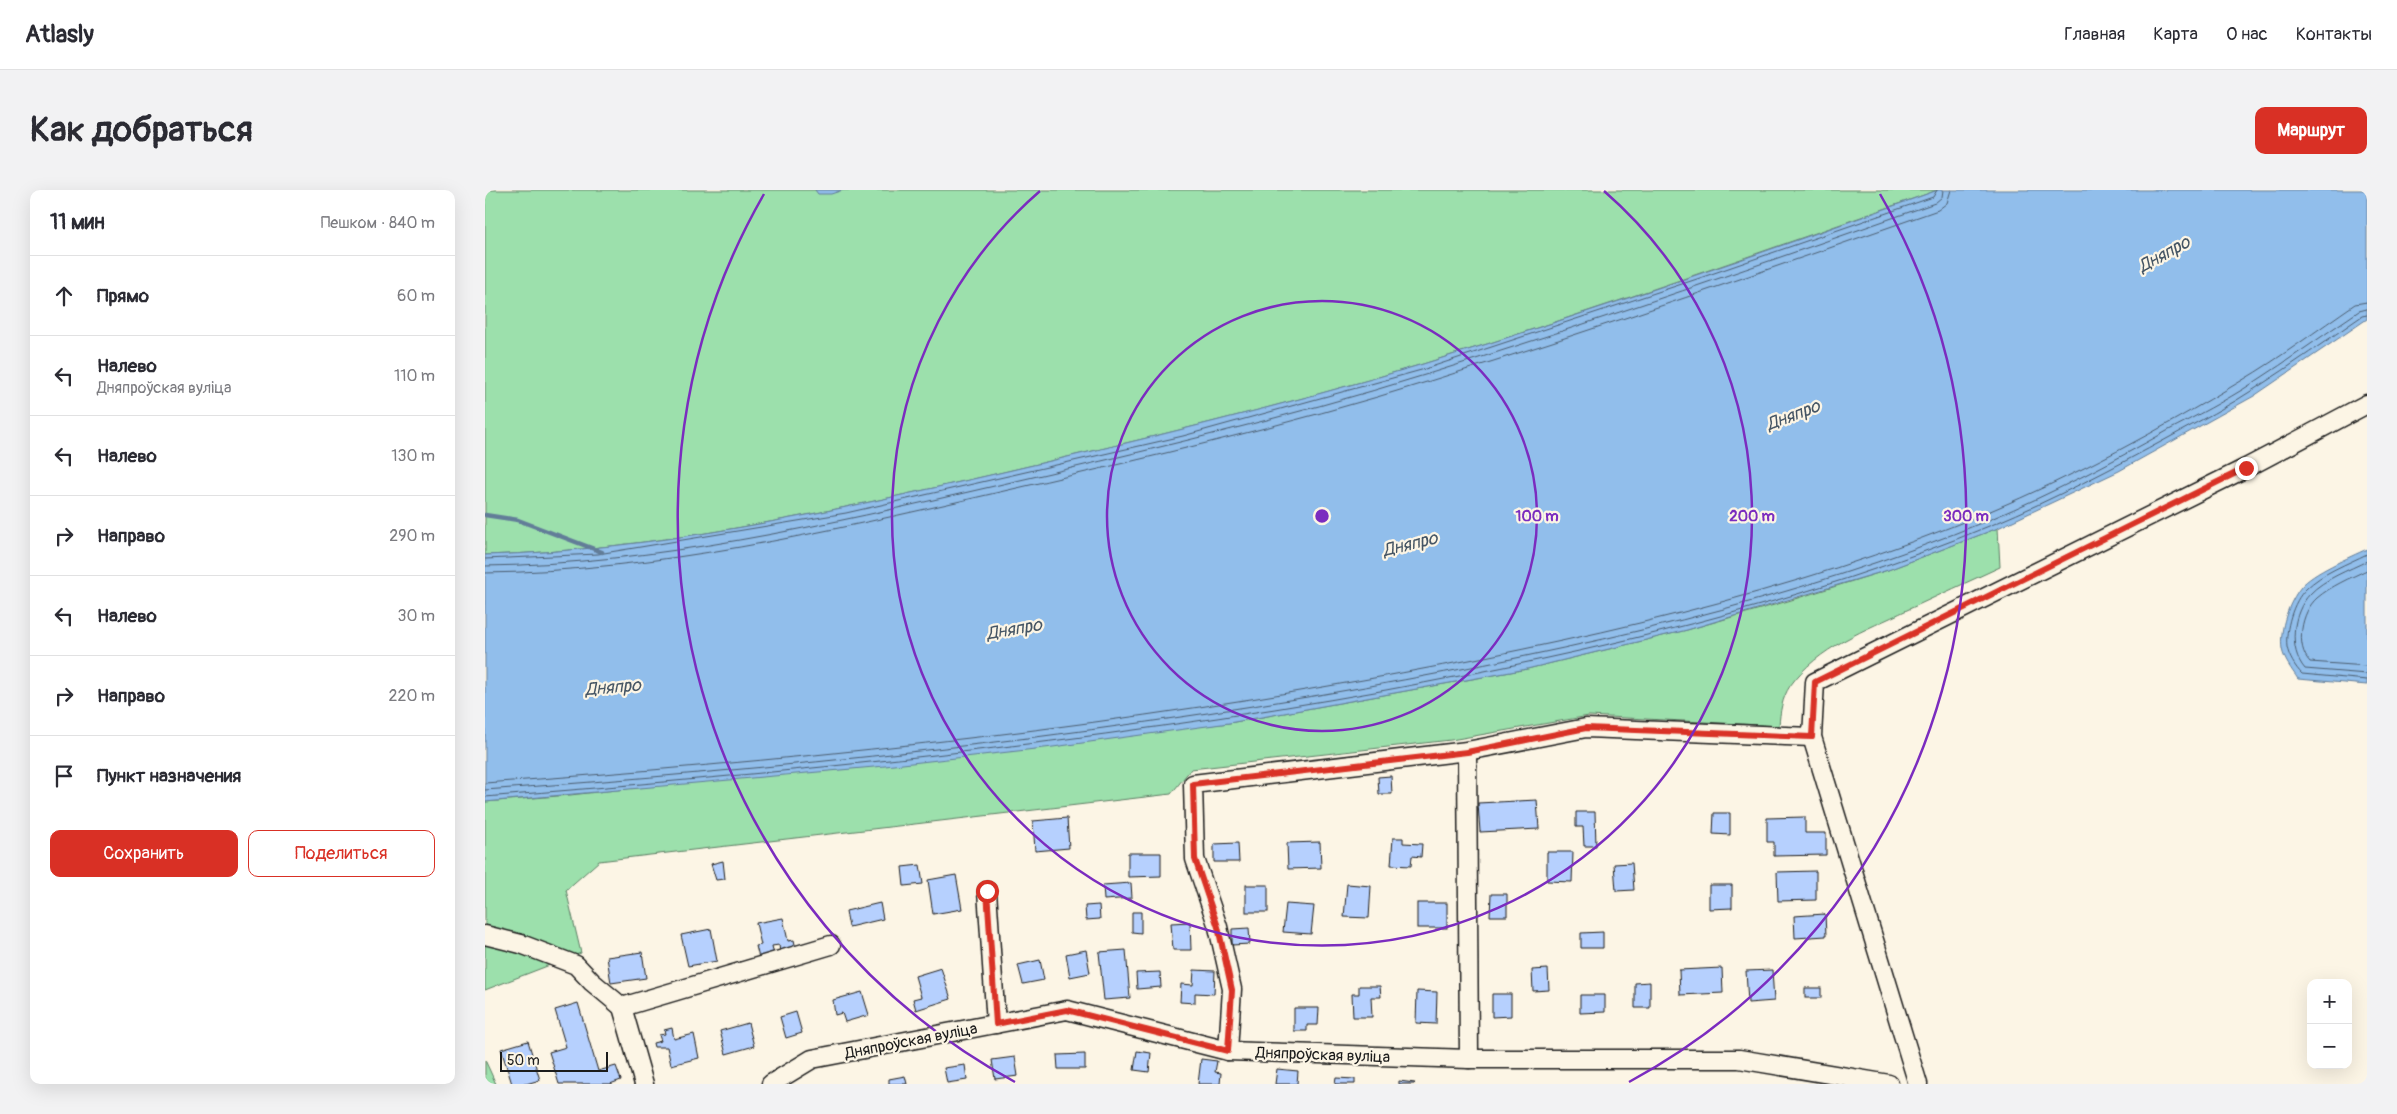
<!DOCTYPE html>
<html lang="ru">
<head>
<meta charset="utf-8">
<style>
  :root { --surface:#fff; --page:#f2f2f3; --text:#2b2b33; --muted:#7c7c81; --line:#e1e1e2; --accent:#d93025 }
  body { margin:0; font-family:Pangolin,sans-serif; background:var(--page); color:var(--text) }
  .controls { position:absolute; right:15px; bottom:15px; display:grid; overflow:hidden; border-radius:10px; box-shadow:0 5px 20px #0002 }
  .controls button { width:45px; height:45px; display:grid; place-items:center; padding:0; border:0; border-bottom:1px solid var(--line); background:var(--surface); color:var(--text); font:25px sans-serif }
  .scale { position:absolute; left:15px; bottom:12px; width:108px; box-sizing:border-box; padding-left:5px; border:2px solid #1c1c1c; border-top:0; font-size:14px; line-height:18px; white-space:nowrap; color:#1c1c1c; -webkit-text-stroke:4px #fcf5e5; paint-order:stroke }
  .stop { position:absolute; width:15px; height:15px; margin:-11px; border:4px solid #d93025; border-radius:50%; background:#fff }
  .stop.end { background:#d93025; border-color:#fff; box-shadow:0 1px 5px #0008 }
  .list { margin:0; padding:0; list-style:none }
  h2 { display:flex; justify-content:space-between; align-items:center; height:65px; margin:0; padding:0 20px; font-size:21px }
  h2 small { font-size:16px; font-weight:400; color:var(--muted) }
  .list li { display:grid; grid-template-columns:32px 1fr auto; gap:15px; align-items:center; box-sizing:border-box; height:80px; padding:0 20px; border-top:1px solid var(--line) }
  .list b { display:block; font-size:19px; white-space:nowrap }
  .list p { margin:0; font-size:16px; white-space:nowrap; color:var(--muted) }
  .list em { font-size:16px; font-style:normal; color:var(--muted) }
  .actions { display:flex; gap:10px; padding:15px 20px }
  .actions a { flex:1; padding:11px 0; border:1px solid var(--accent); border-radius:10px; text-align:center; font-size:18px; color:var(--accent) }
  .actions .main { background:var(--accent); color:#fff }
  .icon { flex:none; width:28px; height:28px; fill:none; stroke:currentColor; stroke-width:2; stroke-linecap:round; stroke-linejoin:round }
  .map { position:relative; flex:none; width:1882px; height:894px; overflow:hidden; border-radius:10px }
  header { display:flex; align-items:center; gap:30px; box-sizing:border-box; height:70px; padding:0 25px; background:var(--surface); border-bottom:1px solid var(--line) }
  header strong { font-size:24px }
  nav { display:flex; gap:28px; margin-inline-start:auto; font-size:18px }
  .intro { display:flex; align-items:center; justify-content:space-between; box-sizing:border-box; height:120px; padding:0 30px }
  h1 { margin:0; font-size:35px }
  .button { padding:12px 22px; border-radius:10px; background:var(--accent); color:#fff; font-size:18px; font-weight:700 }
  main { display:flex; gap:30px; padding:0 30px }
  aside { flex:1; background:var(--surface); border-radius:10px; box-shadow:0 5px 20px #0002 }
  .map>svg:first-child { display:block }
  .green { fill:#9ce0ac; stroke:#5c7e64 }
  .water { fill:#91beeb; stroke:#627d98 }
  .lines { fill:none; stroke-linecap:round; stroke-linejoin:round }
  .shore { stroke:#4b5d6f; stroke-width:1 }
  .stream { stroke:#627d98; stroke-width:4.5 }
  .building { fill:#b6d0fe; stroke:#1c1c1c }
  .minor-casing { stroke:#1c1c1c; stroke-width:21 }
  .minor { stroke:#fcf5e5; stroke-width:18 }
  .route { stroke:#d93025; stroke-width:6 }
  .ring { fill:none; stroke:#7b2cbf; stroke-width:2.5 }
  .labels { text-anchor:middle; stroke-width:4.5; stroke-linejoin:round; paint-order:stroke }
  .street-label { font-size:16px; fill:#1c1c1c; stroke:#fcf5e5 }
  .water-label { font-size:18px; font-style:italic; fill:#455564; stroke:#fcf5e5 }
  .centre { fill:#7b2cbf; stroke:#fcf5e5; stroke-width:2.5 }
  .ring-label { font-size:15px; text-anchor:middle; font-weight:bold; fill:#7b2cbf; stroke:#fcf5e5; stroke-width:4.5; stroke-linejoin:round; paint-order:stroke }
</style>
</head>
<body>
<header>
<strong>Atlasly</strong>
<nav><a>Главная</a><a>Карта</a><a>О нас</a><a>Контакты</a></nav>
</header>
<div class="intro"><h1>Как добраться</h1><a class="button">Маршрут</a></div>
<main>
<aside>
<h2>11 мин<small>Пешком · 840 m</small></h2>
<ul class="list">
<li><svg class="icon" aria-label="ahead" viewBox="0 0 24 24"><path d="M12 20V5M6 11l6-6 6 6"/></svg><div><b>Прямо</b></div><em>60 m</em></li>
<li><svg class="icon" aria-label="left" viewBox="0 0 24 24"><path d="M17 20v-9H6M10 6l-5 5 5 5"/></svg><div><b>Налево</b><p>Дняпроўская вуліца</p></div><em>110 m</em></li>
<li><svg class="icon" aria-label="left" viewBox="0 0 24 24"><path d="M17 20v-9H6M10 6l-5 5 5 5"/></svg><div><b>Налево</b></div><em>130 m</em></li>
<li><svg class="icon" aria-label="right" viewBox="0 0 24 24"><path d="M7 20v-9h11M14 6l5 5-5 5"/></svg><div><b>Направо</b></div><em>290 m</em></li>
<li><svg class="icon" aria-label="left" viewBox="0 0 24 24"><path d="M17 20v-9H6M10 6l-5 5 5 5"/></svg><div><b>Налево</b></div><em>30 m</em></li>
<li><svg class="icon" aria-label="right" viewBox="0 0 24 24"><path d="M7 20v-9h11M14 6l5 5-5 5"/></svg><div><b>Направо</b></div><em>220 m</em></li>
<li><svg class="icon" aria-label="arrive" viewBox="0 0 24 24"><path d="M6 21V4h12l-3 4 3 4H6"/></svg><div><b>Пункт назначения</b></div></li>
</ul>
<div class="actions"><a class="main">Сохранить</a><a>Поделиться</a></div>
</aside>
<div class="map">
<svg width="1882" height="894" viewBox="0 0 1882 894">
  <rect width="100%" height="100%" fill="#fcf5e5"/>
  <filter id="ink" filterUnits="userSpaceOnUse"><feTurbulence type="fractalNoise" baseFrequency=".02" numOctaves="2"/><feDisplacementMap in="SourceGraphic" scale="10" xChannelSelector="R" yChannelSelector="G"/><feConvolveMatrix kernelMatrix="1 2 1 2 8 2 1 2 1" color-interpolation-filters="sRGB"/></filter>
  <g filter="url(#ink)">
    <g class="green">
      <path d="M0 0H1453C1282 60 1111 121 938 174 796 217 651 251 506 285 340 323 171 360 0 365Z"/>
      <path d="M1513 338 1515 377C1484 391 1453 406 1422 420 1381 440 1333 457 1305 496 1297 508 1295 522 1294 536L1104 526 966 550 706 579 686 604 114 671 81 700 96 763 0 800V612L85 605 744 533 1042 479 1202 440 1303 411 1403 380Z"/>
      <path d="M0 870 11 894H0Z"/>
    </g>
    <g class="water">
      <path d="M330 0H358L346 4H333Z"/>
      <path d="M1453 0H1882V129L1769 206 1634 281 1513 338 1403 380 1202 440 1042 479 744 533 568 557 400 576 0 612V365C174 360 345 322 514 283 656 250 798 216 938 174 1111 121 1283 61 1453 0Z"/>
      <path d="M1882 359V495L1813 489C1807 480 1799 470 1797 459 1794 439 1804 412 1816 397 1827 383 1865 367 1882 359Z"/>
    </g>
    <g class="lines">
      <g class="shore">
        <path d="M1882 364C1862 374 1837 383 1821 399 1808 411 1800 440 1802 457 1804 467 1810 477 1817 484L1882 490"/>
        <path d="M0 369 113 364 361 323 698 246 940 179 1209 90 1448 7 1452 0"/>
        <path d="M1882 371C1864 380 1839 389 1825 404 1807 423 1803 459 1820 479L1882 484"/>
        <path d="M0 376C170 374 340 335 505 297 652 263 799 229 943 184 1114 131 1282 72 1450 13L1457 7 1458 0"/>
        <path d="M1882 380C1865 388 1846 396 1832 408 1816 422 1810 456 1825 472L1882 476"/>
        <path d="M0 383C171 381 341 342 506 304 654 270 801 236 945 191 1116 138 1285 79 1453 20L1462 13 1466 0"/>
        <path d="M0 593C294 572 588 542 878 490 1090 452 1304 405 1503 322 1590 286 1675 240 1756 191 1795 168 1832 140 1870 114L1882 112"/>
        <path d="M0 600C295 579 589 549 880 497 1092 459 1306 412 1506 329 1566 304 1625 273 1682 241 1711 226 1740 211 1768 193 1804 170 1838 145 1874 121L1882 119"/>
        <path d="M0 607C302 583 603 554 901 500 1107 462 1314 415 1509 334 1569 309 1628 278 1685 247 1714 231 1744 216 1771 198 1807 175 1842 150 1877 126L1882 125"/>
      </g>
      <path class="stream" d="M0 325 33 330 117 362"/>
    </g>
    <g class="building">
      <path d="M906 586 907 604H894L893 587Z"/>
      <path d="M1052 610 1054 639 995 642 993 613Z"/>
      <path d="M1091 622H1110L1111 656H1099L1098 637H1091Z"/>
      <path d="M1229 623H1245V645L1228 644Z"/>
      <path d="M1320 627V643H1341V665L1289 666V652H1282V628Z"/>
      <path d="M582 628 584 658 550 661 548 631Z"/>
      <path d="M908 648H918V653L937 654 936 667 927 666 926 676 906 675Z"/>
      <path d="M835 652 836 678 803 679 802 653Z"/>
      <path d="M753 653 754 672H729V654Z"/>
      <path d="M1062 662H1088L1087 692 1062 691Z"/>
      <path d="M643 663H676V686L643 687Z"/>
      <path d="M238 671 240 689 231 690 226 674Z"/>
      <path d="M1147 673 1149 700 1131 701 1129 674Z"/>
      <path d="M435 675 438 694 419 696 417 677Z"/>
      <path d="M1331 681V710L1293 711 1292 682Z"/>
      <path d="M471 685 477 719 448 724 443 690Z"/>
      <path d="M646 693 647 708 619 710 618 695Z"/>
      <path d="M862 694 886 696 884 728 859 727Z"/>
      <rect x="761" y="695" width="22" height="27"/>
      <path d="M1224 695H1247V718L1224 719Z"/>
      <path d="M1006 704H1022V726H1005Z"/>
      <path d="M395 713 398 729 364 737 361 721Z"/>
      <rect x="932" y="713" width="30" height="25"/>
      <path d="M801 714 829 716 826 744 798 742Z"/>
      <path d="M614 715 615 729 601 730 600 716Z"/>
      <path d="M647 722H656V743L647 742Z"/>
      <path d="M1340 724 1341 746 1310 748 1309 726Z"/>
      <path d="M298 728 303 751 309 750 311 759 295 762 294 755 287 756 289 765 274 768 271 756 276 755 271 733Z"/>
      <path d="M705 732 706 760H688L686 733Z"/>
      <path d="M764 738 765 754 747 755V739Z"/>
      <path d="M226 739 232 771 203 776 196 745Z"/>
      <path d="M1118 742V758H1096V743Z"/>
      <path d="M601 760 605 783 585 787 581 764Z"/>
      <path d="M641 760 645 808 619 810 614 762Z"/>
      <path d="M157 762 161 788 126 793 122 767Z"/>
      <path d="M555 770 559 790 538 794 533 775Z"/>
      <path d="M456 778 466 809 431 820 428 809 436 807 430 786Z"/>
      <path d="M1237 778 1238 803 1195 805 1194 780Z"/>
      <path d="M1063 779 1064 800 1048 801 1047 780Z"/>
      <path d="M709 780 730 781 729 804 710 803V813L695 812 696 794 708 795Z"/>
      <path d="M1287 780 1289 811 1263 813 1261 781Z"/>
      <path d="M675 782 676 797 652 799 651 783Z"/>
      <path d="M1165 792V818H1150V793Z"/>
      <path d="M874 796H895L896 807H886L887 827H868L867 804H874Z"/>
      <rect x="1320" y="798" width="16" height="10"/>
      <path d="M932 801 952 802 951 834 931 833Z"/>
      <path d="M377 802 384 825 360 832 357 823 350 825 348 810Z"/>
      <path d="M1007 804H1026V826L1007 827Z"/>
      <path d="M1095 805H1120V822L1095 823Z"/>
      <path d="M93 813 113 881 131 876 136 890 125 894H74L64 862 81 857 70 820Z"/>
      <path d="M809 818H834L833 835H822V841H809Z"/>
      <path d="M311 822 317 843 301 848 295 827Z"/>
      <path d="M263 833 269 856 241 864 235 841Z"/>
      <path d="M187 838 189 849 209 844 214 868 186 875 182 857H169L168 853 176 851 174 845 180 844 179 840Z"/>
      <path d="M43 851 55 890 41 894H27L16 859Z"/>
      <path d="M652 861 666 863 664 882 649 880Z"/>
      <path d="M600 864V879H573L572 865Z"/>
      <path d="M530 867 533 886 510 889 507 870Z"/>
      <path d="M716 869 732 871 730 882 736 883 735 894H713Z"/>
      <path d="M480 875 482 890 462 893 459 878Z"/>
      <path d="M792 879 813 881 812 894H790Z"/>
      <path d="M420 886 422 894H404V889Z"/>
      <path d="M851 888 870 889V894H850Z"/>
      <path d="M914 891 930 893 929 894H914Z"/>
    </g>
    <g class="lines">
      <defs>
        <g id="minor">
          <path d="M982 561 1101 538 1327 547"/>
          <path d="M502 701 511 834"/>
          <path d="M0 745 36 754 91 775 107 792 137 817"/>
          <path d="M137 817 346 755"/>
          <path d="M137 817 159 894"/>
          <path d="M743 861 747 799 733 737 710 669 708 594 982 561 984 869"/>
          <path d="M286 894 327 869 582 820 743 861 984 869H1254L1404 894"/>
          <path d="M1433 894 1327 547 1330 492 1761 278 1882 214"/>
        </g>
      </defs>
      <use href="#minor" class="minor-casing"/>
      <use href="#minor" class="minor"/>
    </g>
  </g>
  <g class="lines" filter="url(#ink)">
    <path class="route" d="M502 701 511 834 582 820 743 861 747 800 733 737 710 669 708 594 982 562 1101 538 1327 547 1330 492 1761 278"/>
  </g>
  <g class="ring">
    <circle cx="837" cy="326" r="215"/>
    <path d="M1119 1A430 430 0 1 1 555 1"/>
    <path d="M530 892A644 644 0 0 1 279 4M1395 4A644 644 0 0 1 1144 892"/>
  </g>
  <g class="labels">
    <g class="street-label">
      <text transform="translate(426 850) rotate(-11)" y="6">Дняпроўская вуліца</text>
      <text transform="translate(838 864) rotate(2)" y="6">Дняпроўская вуліца</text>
    </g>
    <g class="water-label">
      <text transform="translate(1679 64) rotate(-29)" y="6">Дняпро</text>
      <text transform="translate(1308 225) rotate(-21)" y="6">Дняпро</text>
      <text transform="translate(925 354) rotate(-14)" y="6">Дняпро</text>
      <text transform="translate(529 439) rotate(-10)" y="6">Дняпро</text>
      <text transform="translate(128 497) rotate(-5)" y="6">Дняпро</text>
    </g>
  </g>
  <circle cx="837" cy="326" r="8" class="centre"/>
  <g class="ring-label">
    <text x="1052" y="331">100 m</text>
    <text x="1267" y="331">200 m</text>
    <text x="1481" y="331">300 m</text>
  </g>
</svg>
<div class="controls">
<button>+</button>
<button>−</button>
</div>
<div class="scale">50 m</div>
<div class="stop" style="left:502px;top:701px"></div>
<div class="stop end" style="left:1761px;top:278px"></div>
</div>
</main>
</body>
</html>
